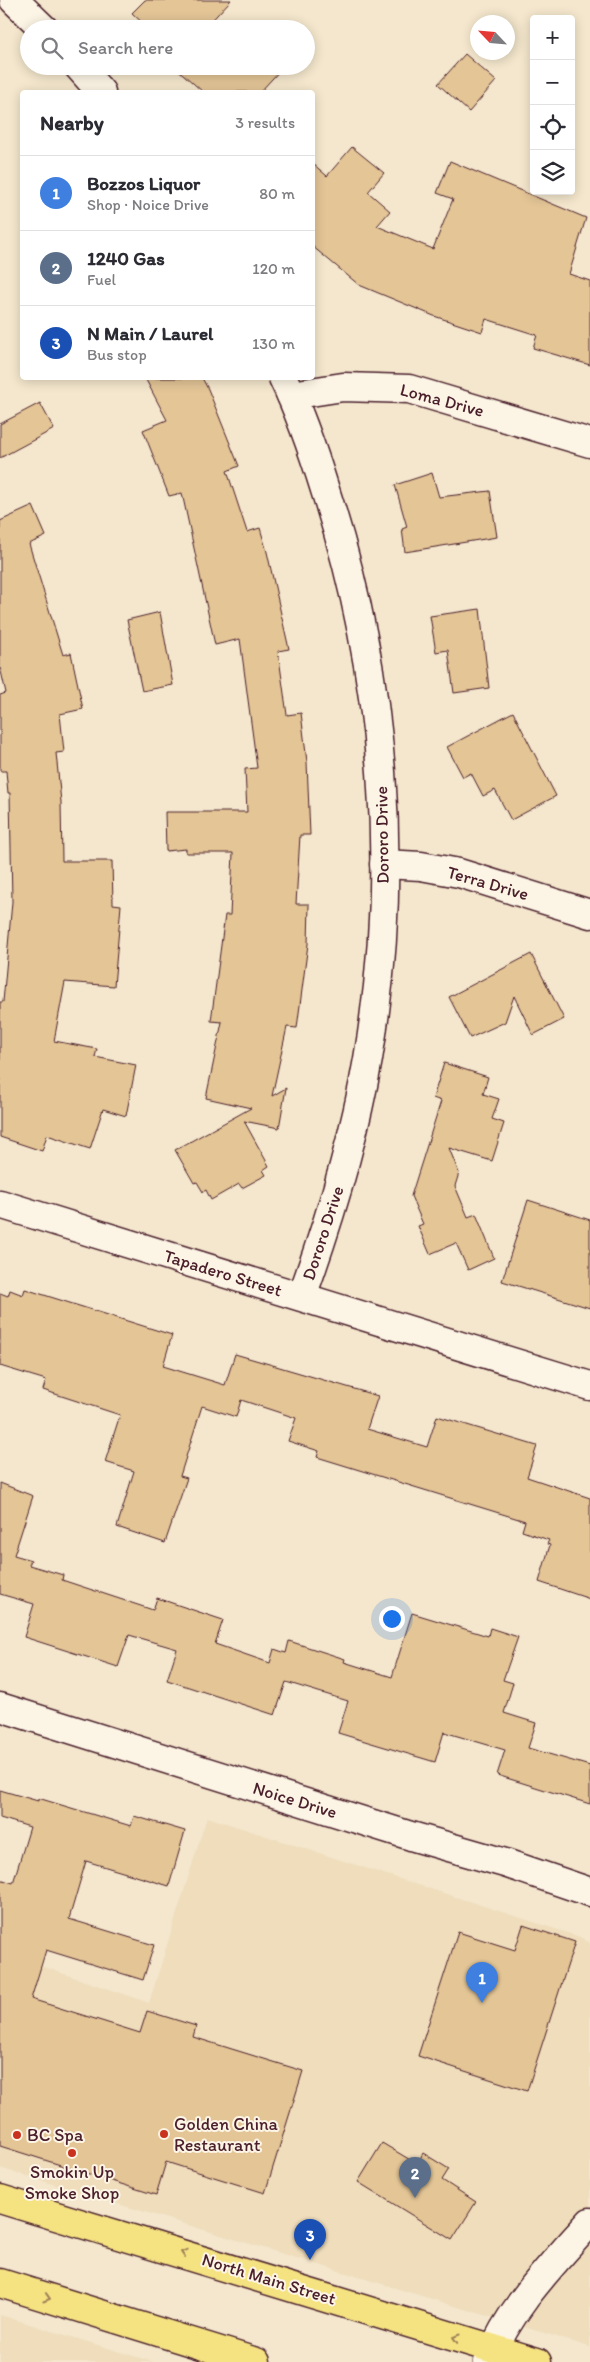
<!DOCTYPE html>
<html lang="en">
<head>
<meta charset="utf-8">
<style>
  :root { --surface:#fff; --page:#f2f2f3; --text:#2b2b33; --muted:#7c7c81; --line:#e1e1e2; --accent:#c8321e }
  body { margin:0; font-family:Itim,sans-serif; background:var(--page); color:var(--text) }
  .controls { position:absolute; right:15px; top:15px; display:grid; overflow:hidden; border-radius:5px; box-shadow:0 2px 12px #0003 }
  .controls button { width:45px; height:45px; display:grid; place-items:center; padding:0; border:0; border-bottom:1px solid var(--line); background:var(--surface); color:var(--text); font:25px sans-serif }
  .compass { position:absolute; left:470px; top:15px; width:45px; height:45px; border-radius:50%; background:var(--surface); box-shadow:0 2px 12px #0003; rotate:296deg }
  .you { position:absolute; left:391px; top:1618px; width:18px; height:18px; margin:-12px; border:4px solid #fff; border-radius:50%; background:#1a73e8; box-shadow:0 0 0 8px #1a73e833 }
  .badge { display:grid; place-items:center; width:32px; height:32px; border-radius:50%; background:var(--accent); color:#fff; font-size:16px; font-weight:700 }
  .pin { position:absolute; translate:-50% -41px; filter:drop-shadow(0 1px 2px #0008) }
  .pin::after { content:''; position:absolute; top:26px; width:18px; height:15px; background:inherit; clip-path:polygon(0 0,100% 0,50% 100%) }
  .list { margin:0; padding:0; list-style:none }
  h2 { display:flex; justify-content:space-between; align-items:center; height:65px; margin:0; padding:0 20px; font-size:21px }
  h2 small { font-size:16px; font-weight:400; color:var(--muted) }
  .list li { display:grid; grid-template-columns:32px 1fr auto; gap:15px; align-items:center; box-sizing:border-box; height:75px; padding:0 20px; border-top:1px solid var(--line) }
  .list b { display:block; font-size:19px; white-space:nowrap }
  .list p { margin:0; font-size:16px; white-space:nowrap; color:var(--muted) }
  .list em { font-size:16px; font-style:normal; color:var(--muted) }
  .icon { flex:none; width:28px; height:28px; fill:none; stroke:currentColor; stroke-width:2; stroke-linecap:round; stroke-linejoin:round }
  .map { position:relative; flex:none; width:590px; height:2362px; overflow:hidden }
  .search { position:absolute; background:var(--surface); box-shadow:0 2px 12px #0003; left:20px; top:20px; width:295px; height:55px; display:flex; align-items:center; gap:12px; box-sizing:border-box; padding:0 18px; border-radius:28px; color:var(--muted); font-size:19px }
  .panel { position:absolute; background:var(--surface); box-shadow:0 2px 12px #0003; left:20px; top:90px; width:295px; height:290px; border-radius:5px }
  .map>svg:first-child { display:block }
  .built { fill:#efddbc }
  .building { fill:#e3c596; stroke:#4a1f2b }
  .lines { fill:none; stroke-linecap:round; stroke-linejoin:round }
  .street-casing { stroke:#4a1f2b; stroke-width:31 }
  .secondary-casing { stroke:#4a1f2b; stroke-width:31 }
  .primary-casing { stroke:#4a1f2b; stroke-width:31 }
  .street { stroke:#fcf5e5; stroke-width:28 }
  .secondary { stroke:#fcf5e5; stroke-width:28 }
  .primary { stroke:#f5e382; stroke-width:28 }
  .oneway { stroke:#a08156 }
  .poi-dot { fill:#c8321e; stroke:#fcf5e5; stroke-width:2 }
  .labels { text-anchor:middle; stroke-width:4; stroke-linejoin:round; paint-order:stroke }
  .street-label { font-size:18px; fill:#4a1f2b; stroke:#fcf5e5 }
  .poi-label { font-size:18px; fill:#4a1f2b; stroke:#fcf5e5; text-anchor:start }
</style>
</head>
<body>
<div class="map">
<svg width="590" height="2362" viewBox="0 0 590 2362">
  <rect width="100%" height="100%" fill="#f4e7cd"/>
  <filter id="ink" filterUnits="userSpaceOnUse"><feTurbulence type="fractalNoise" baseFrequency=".02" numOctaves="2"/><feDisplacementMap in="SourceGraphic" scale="10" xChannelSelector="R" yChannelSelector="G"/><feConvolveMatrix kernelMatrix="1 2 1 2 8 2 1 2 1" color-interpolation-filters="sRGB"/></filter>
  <g filter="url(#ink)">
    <g class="built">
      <path d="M207 1817 580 1937 590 1943V2347L0 2168V1952L149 2003Z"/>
      <path d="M0 2315 153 2362H0Z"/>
    </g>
    <g class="building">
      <path d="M145 0H231L204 29H149L132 13Z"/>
      <path d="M465 54 496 81 469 112 438 84Z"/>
      <path d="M174 66H284L260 92H203Z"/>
      <path d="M352 147 384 173 368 192 390 211 377 226 433 249 453 199 437 193 450 161 586 218 569 274 590 281V365L533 348 537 335 486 319 482 332 434 316 359 285 312 246V163L327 176Z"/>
      <path d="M145 378H202L208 389 239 466 227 471 247 532 260 528 267 552 289 649 278 651 287 715 301 713 307 762 310 835H300L296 904H309L308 944 297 1028 287 1027 272 1096 286 1088 279 1128 244 1121 269 1166 263 1170 266 1175 242 1188 239 1184 211 1200 206 1190 203 1192 197 1182 194 1183 175 1150 251 1108 206 1098 222 1022 211 1021 225 915H230L233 853H186V849L166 851 165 812H247L245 769 257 768 240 639 215 645 182 493 169 496 143 430 167 420Z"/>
      <path d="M40 403 54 429 0 458V424Z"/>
      <path d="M432 473 439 497 490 491 497 537 405 552 402 529 407 527 395 485Z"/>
      <path d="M33 506 46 536 29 544 63 655 71 653 83 709 60 714 64 752 56 753 61 802 62 861H112L113 904 121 905 114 986 65 982 54 1041 97 1049 95 1057 136 1065 126 1116 103 1109 90 1149 47 1135 42 1151 0 1137V1002H3L12 902 10 793H8L6 771H0V695L6 693 0 667V521Z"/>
      <path d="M480 609 489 688 454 693 448 650 436 652 430 616Z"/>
      <path d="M160 612 173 685 142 691 127 620Z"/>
      <path d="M513 712 556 796 511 820 495 790 483 796 471 773 463 777 447 747Z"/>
      <path d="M531 954 564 1019 533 1035 514 996 505 1022 470 1038 449 997Z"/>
      <path d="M444 1063 488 1077 483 1094 499 1099 492 1119 504 1123 492 1161 449 1148 459 1173 455 1186 468 1217 476 1214 494 1258 468 1270 456 1243 430 1254 418 1226 423 1224 411 1196 441 1101 433 1098Z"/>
      <path d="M528 1200 590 1220V1308L502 1281Z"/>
      <path d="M25 1289 172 1335 163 1366 225 1385 235 1354 378 1396 367 1429 427 1447 437 1416 537 1446 527 1477 590 1498V1599L539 1582 550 1545 547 1544 549 1540 522 1531 525 1521 317 1457 319 1451 288 1441 296 1418 241 1400 236 1417 202 1406 180 1476 187 1478 165 1543 117 1527 134 1471 105 1462 120 1415 43 1390 46 1380 0 1366V1293L8 1296 10 1290 23 1295Z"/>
      <path d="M0 1483 33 1496 14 1555 31 1560 29 1565 63 1575 62 1580 153 1610 157 1598 223 1620 215 1644 270 1663 274 1649 286 1653 289 1641 345 1659 344 1662 392 1677 412 1613 488 1636 490 1628 518 1637 503 1680 513 1683 504 1713 536 1723 528 1748 590 1766V1804L497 1775 505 1750 444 1732 435 1762 338 1733 348 1701 286 1682 275 1715 167 1680 177 1649 129 1635 118 1667 24 1637 34 1604 0 1594Z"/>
      <path d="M0 1790 38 1801V1798L131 1826 134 1816 185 1831 169 1886 86 1861 69 1919 154 1945 143 1980 46 1950 31 1999 140 2033 147 2011 196 2026 193 2037 303 2071 265 2193 166 2162 156 2195 0 2146V1879L13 1883 30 1827 0 1818Z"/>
      <path d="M523 1925 575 1942 527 2091 418 2056 458 1932 515 1950Z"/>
      <path d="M382 2143 417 2164 423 2153 449 2169 442 2180 476 2202 452 2240 358 2182Z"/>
    </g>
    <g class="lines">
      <defs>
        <g id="street">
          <path d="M14 0 44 29"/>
          <path d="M78 66 101 92"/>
          <path d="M283 378C301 415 314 454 326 493 385 675 400 870 368 1059 354 1140 330 1219 302 1296"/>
          <path d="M291 395 343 387 409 389 590 443"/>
          <path d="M384 864 421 866 459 873 590 914"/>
          <path d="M0 1204 590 1386"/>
          <path d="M0 1707 411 1836 505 1863 590 1892"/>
        </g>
        <path id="secondary" d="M488 2362C510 2307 551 2266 590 2222"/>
        <g id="primary">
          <path d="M0 2199 537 2362"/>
          <path d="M0 2283 256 2362"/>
        </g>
      </defs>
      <use href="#street" class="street-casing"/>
      <use href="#secondary" class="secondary-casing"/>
      <use href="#primary" class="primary-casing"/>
      <use href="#street" class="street"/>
      <use href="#secondary" class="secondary"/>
      <use href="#primary" class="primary"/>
    </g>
    <defs><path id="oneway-chevron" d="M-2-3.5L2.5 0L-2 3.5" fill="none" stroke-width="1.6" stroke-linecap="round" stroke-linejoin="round" transform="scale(1.25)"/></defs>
    <g class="oneway">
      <use href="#oneway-chevron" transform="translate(184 2253) rotate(-163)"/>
      <use href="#oneway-chevron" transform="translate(47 2298) rotate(17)"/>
      <use href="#oneway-chevron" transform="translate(456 2338) rotate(-164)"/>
    </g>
  </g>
  <g class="poi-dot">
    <circle cx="164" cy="2134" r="5"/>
    <circle cx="17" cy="2135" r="5"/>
    <circle cx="72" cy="2153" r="5"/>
  </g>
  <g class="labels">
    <g class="street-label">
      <text transform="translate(442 400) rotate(15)" y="6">Loma Drive</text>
      <text transform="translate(382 835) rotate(-91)" y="6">Dororo Drive</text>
      <text transform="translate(488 883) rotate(16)" y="6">Terra Drive</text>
      <text transform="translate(323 1233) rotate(-72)" y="6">Dororo Drive</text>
      <text transform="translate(223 1273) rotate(17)" y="6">Tapadero Street</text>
      <text transform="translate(295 1800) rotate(17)" y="6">Noice Drive</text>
      <text transform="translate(269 2279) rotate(17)" y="6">North Main Street</text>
    </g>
    <g class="poi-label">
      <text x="174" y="2130">Golden China<tspan x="174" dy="21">Restaurant</tspan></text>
      <text x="27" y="2141">BC Spa</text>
      <text x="72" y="2178" text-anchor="middle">Smokin Up<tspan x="72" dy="21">Smoke Shop</tspan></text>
    </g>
  </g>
</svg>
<div class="controls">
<button>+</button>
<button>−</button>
<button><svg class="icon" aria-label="locate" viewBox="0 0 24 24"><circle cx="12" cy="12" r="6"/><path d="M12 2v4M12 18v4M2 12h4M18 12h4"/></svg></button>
<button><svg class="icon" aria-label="layers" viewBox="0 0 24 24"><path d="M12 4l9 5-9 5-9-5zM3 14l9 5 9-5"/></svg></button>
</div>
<svg class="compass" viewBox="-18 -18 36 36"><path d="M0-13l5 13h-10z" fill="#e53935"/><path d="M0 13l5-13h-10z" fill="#7c7c81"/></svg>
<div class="you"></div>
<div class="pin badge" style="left:482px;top:2003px;background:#3f7fe0">1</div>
<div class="pin badge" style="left:415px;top:2198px;background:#5c6f8a">2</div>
<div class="pin badge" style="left:310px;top:2260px;background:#1a4fb4">3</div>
<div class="search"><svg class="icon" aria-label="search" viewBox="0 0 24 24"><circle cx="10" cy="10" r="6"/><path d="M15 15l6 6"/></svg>Search here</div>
<section class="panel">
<h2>Nearby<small>3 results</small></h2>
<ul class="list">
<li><span class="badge" style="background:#3f7fe0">1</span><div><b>Bozzos Liquor</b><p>Shop · Noice Drive</p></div><em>80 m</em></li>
<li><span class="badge" style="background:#5c6f8a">2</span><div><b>1240 Gas</b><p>Fuel</p></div><em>120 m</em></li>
<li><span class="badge" style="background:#1a4fb4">3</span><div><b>N Main / Laurel</b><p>Bus stop</p></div><em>130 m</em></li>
</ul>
</section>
</div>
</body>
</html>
